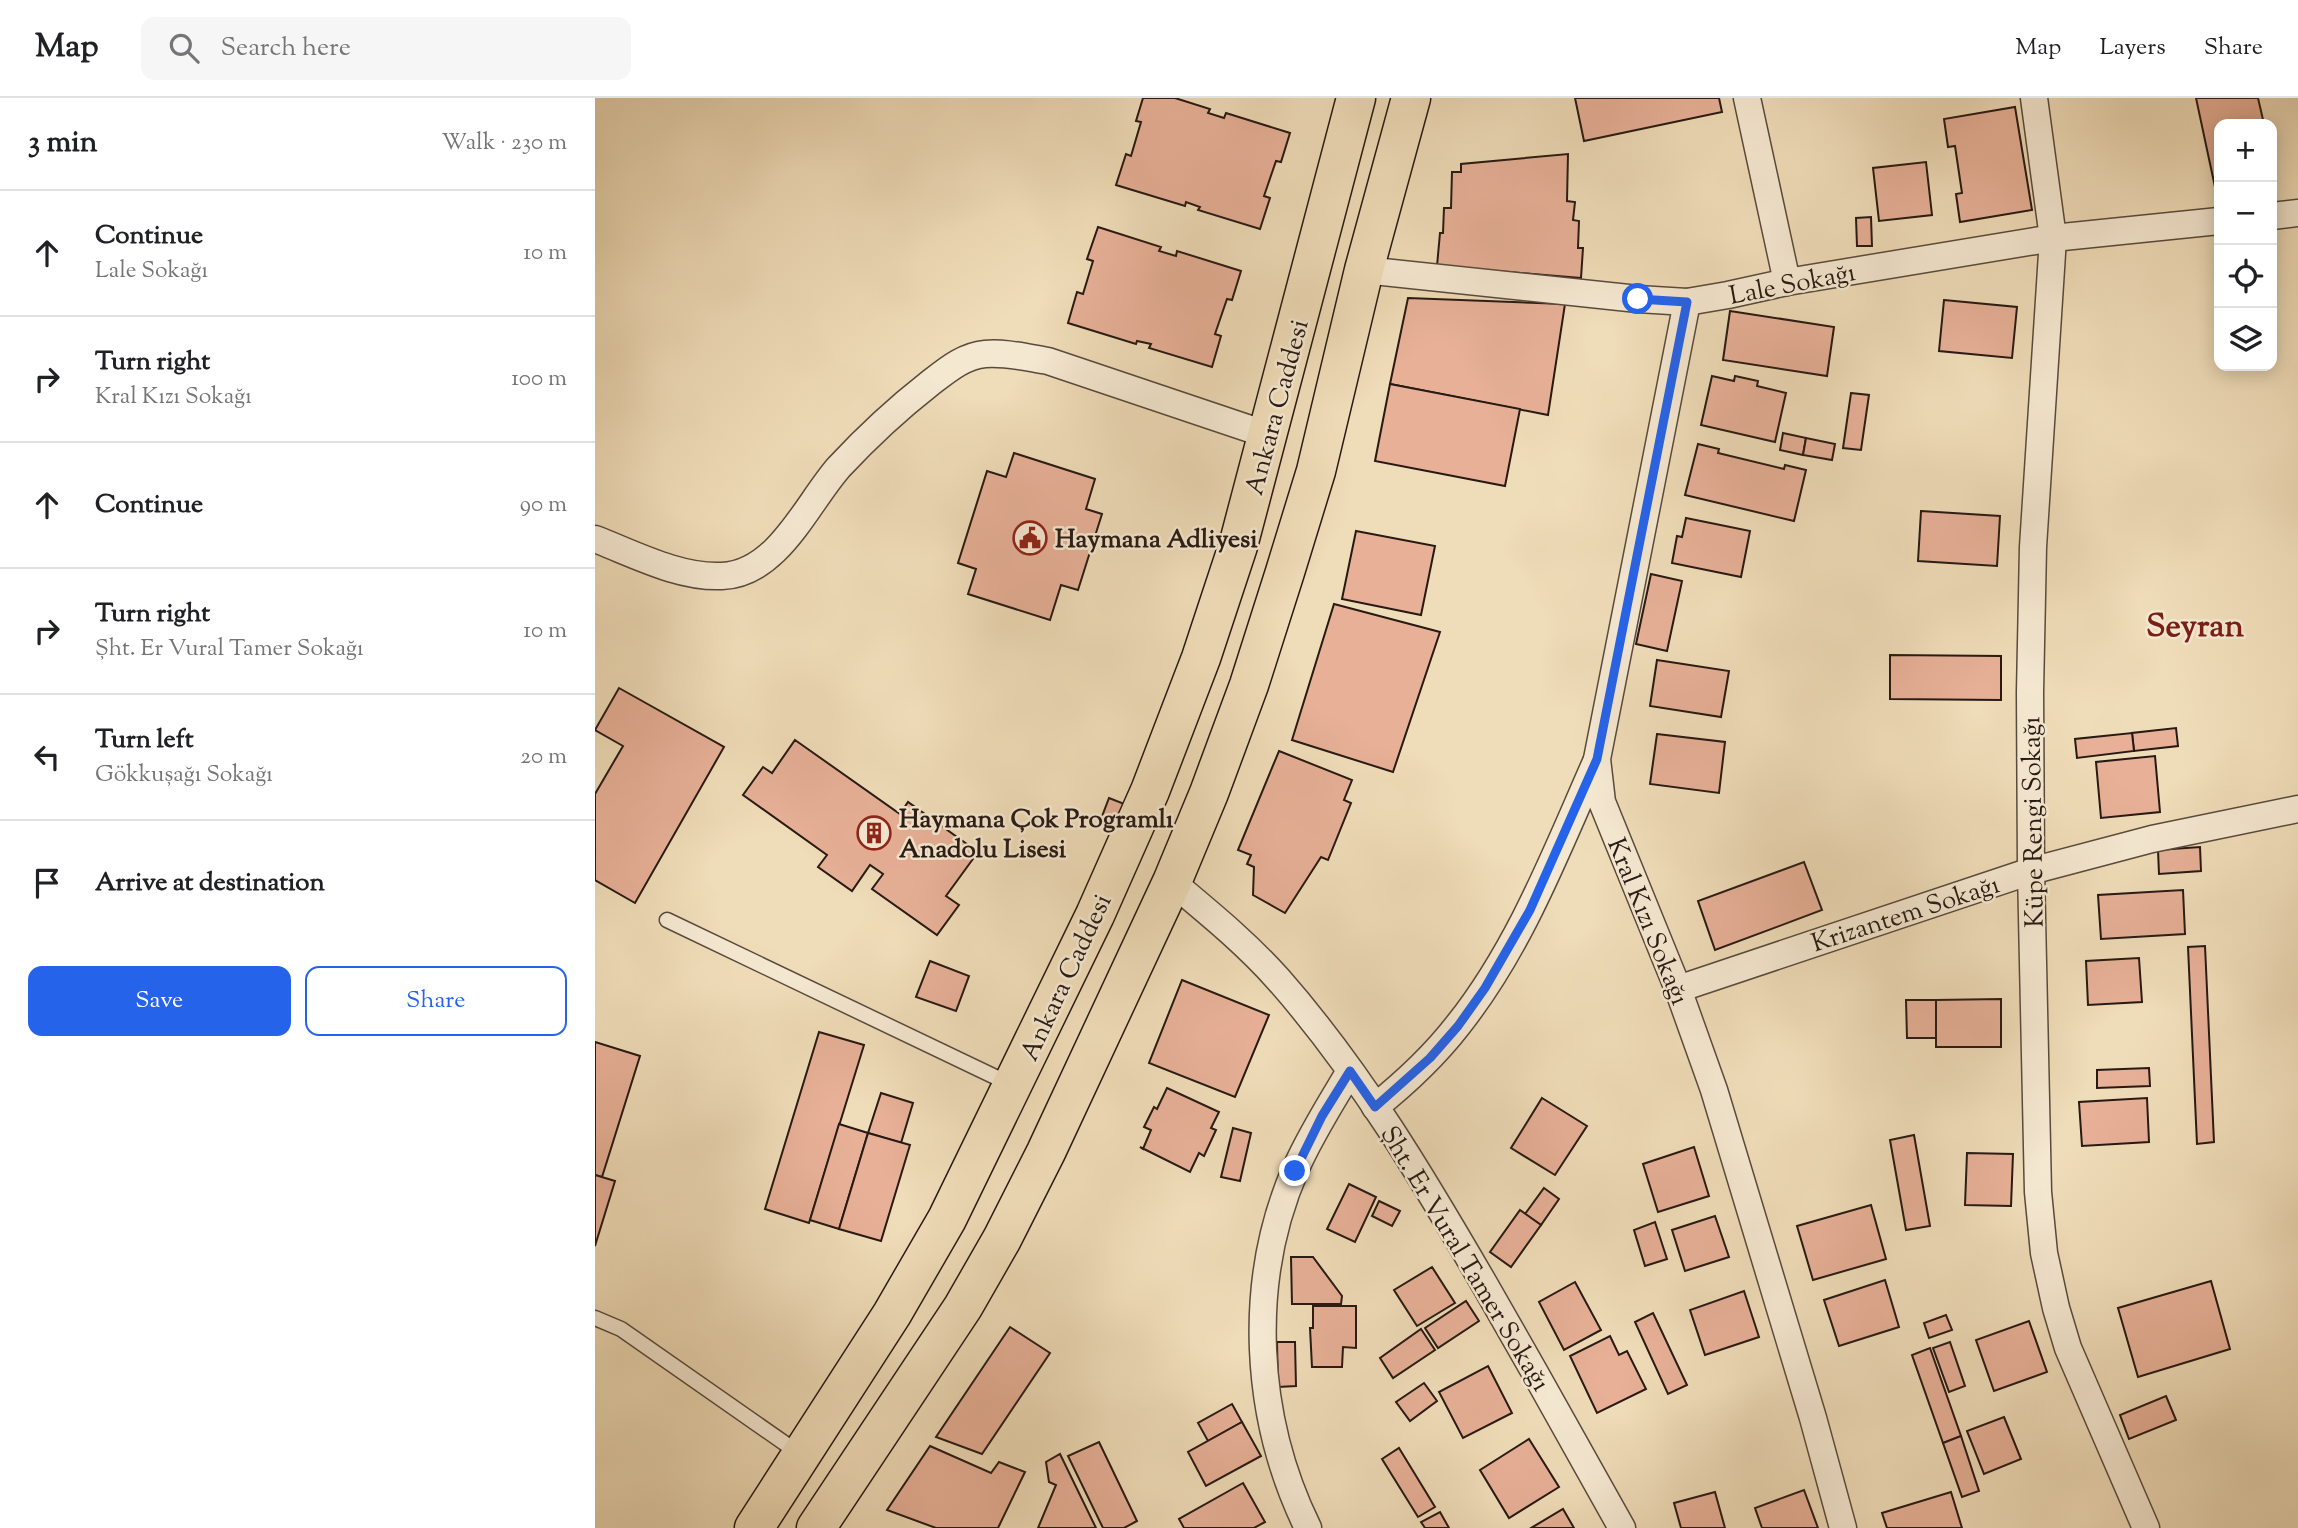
<!DOCTYPE html>
<html lang="en">
<head>
<meta charset="utf-8">
<style>
  :root { --surface:#fff; --page:#f6f6f6; --text:#202124; --muted:#757577; --line:#e0e0e0; --accent:#2563eb }
  body { margin:0; font-family:"Sorts Mill Goudy",serif; background:var(--page); color:var(--text) }
  .controls { position:absolute; right:21px; top:21px; display:grid; overflow:hidden; border-radius:14px; box-shadow:0 4px 18px #0003 }
  .controls button { width:63px; height:63px; display:grid; place-items:center; padding:0; border:0; border-bottom:2px solid var(--line); background:var(--surface); color:var(--text); font:35px sans-serif }
  .stop { position:absolute; width:21px; height:21px; margin:-16px; border:5px solid #2563eb; border-radius:50%; background:#fff }
  .stop.end { background:#2563eb; border-color:#fff; box-shadow:0 2px 7px #0008 }
  .list { margin:0; padding:0; list-style:none }
  h2 { display:flex; justify-content:space-between; align-items:center; height:91px; margin:0; padding:0 28px; font-size:30px }
  h2 small { font-size:23px; font-weight:400; color:var(--muted) }
  .list li { display:grid; grid-template-columns:46px 1fr auto; gap:21px; align-items:center; box-sizing:border-box; height:126px; padding:0 28px; border-top:2px solid var(--line) }
  .list b { display:block; font-size:26px; white-space:nowrap }
  .list p { margin:0; font-size:23px; white-space:nowrap; color:var(--muted) }
  .list em { font-size:23px; font-style:normal; color:var(--muted) }
  .actions { display:flex; gap:14px; padding:21px 28px }
  .actions a { flex:1; padding:16px 0; border:2px solid var(--accent); border-radius:14px; text-align:center; font-size:24px; color:var(--accent) }
  .actions .main { background:var(--accent); color:#fff }
  .icon { flex:none; width:38px; height:38px; fill:none; stroke:currentColor; stroke-width:2; stroke-linecap:round; stroke-linejoin:round }
  .map { position:relative; flex:none; width:1703px; height:1430px; overflow:hidden }
  header { display:flex; align-items:center; gap:42px; box-sizing:border-box; height:98px; padding:0 35px; background:var(--surface); border-bottom:2px solid var(--line) }
  header strong { font-size:33px }
  nav { display:flex; gap:38px; margin-inline-start:auto; font-size:24px }
  .search { width:490px; height:63px; background:var(--page); display:flex; align-items:center; gap:18px; box-sizing:border-box; padding:0 24px; border-radius:14px; color:var(--muted); font-size:26px }
  main { display:flex }
  aside { flex:1; background:var(--surface) }
  .map>svg:first-child { display:block }
  .building { fill:#e7b097; stroke:#271913; stroke-width:2 }
  .lines { fill:none; stroke-linecap:round; stroke-linejoin:round }
  .service-casing { stroke:#594a3c; stroke-width:17 }
  .minor-casing { stroke:#594a3c; stroke-width:29 }
  .primary-casing { stroke:#271913; stroke-width:41 }
  .service { stroke:#f5e8d1; stroke-width:14 }
  .minor { stroke:#f5e8d1; stroke-width:26 }
  .primary { stroke:#efdcb8; stroke-width:38 }
  .route { stroke:#2563eb; stroke-width:9 }
  .labels { text-anchor:middle; stroke-width:5; stroke-linejoin:round; paint-order:stroke }
  .street-label { font-size:26px; fill:#271913; stroke:#f5e8d1 }
  .poi-label { font-size:26px; font-weight:bold; fill:#271913; stroke:#f5e8d1; text-anchor:start }
  .district-label { font-size:33px; font-weight:bold; fill:#7a1f14; stroke:#f5e8d1 }
</style>
</head>
<body>
<header>
<strong>Map</strong>
<div class="search"><svg class="icon" aria-label="search" viewBox="0 0 24 24"><circle cx="10" cy="10" r="6"/><path d="M15 15l6 6"/></svg>Search here</div>
<nav><a>Map</a><a>Layers</a><a>Share</a></nav>
</header>
<main>
<aside>
<h2>3 min<small>Walk · 230 m</small></h2>
<ul class="list">
<li><svg class="icon" aria-label="ahead" viewBox="0 0 24 24"><path d="M12 20V5M6 11l6-6 6 6"/></svg><div><b>Continue</b><p>Lale Sokağı</p></div><em>10 m</em></li>
<li><svg class="icon" aria-label="right" viewBox="0 0 24 24"><path d="M7 20v-9h11M14 6l5 5-5 5"/></svg><div><b>Turn right</b><p>Kral Kızı Sokağı</p></div><em>100 m</em></li>
<li><svg class="icon" aria-label="ahead" viewBox="0 0 24 24"><path d="M12 20V5M6 11l6-6 6 6"/></svg><div><b>Continue</b></div><em>90 m</em></li>
<li><svg class="icon" aria-label="right" viewBox="0 0 24 24"><path d="M7 20v-9h11M14 6l5 5-5 5"/></svg><div><b>Turn right</b><p>Şht. Er Vural Tamer Sokağı</p></div><em>10 m</em></li>
<li><svg class="icon" aria-label="left" viewBox="0 0 24 24"><path d="M17 20v-9H6M10 6l-5 5 5 5"/></svg><div><b>Turn left</b><p>Gökkuşağı Sokağı</p></div><em>20 m</em></li>
<li><svg class="icon" aria-label="arrive" viewBox="0 0 24 24"><path d="M6 21V4h12l-3 4 3 4H6"/></svg><div><b>Arrive at destination</b></div></li>
</ul>
<div class="actions"><a class="main">Save</a><a>Share</a></div>
</aside>
<div class="map">
<svg width="1703" height="1430" viewBox="0 0 1703 1430">
  <rect width="100%" height="100%" fill="#efdcb8"/>
  <filter id="stains"><feTurbulence type="fractalNoise" baseFrequency=".00286" numOctaves="4"/><feColorMatrix values="0 0 0 0 .2 0 0 0 0 .09 0 0 0 0 .02 0 0 0 .5 -.17"/></filter>
  <radialGradient id="worn" r=".72"><stop offset=".6" stop-color="#630" stop-opacity="0"/><stop offset="1" stop-color="#630" stop-opacity=".3"/></radialGradient>
  <g class="building">
    <path d="M548 0H580L615 11 613 15 629 20 631 15 695 35 686 64 681 63 669 98 675 100 665 131 603 112 605 109 591 104 590 108 521 87 531 56 536 58 546 24 541 23Z"/>
    <path d="M980 0H1124L1127 14 989 43Z"/>
    <path d="M1601 0H1663L1669 26H1624V88L1620 89Z"/>
    <path d="M1420 9 1437 112 1365 124 1361 96 1367 95 1360 48 1353 49 1349 21Z"/>
    <path d="M973 56 972 103 980 104 978 122 984 123 983 150H988L986 180 842 168 845 135H848L849 110H856L857 74H866V66Z"/>
    <path d="M1331 64 1337 117 1284 123 1278 70Z"/>
    <path d="M1276 119 1277 148H1262L1261 120Z"/>
    <path d="M503 129 566 149 564 153 581 158 582 153 646 173 637 202 632 201 620 236 626 238 617 269 554 250 556 246 542 243 541 246 473 225 482 194 488 196 498 163 492 161Z"/>
    <path d="M813 200 970 206 953 317 795 286Z"/>
    <path d="M1349 202 1422 209 1417 260 1344 253Z"/>
    <path d="M1135 213 1239 229 1232 278 1128 262Z"/>
    <path d="M1117 278 1139 283 1140 278 1163 283 1162 288 1191 295 1180 344 1106 327Z"/>
    <path d="M795 286 925 311 910 388 780 363Z"/>
    <path d="M1256 295 1274 297 1266 352 1248 350Z"/>
    <path d="M1188 335 1211 340 1208 357 1185 352Z"/>
    <path d="M1211 340 1240 346 1237 362 1208 357Z"/>
    <path d="M1103 346 1124 351 1123 355 1189 371 1190 367 1211 372 1199 423 1090 397Z"/>
    <path d="M419 355 500 381 491 411 507 416 483 492 466 487 455 522 373 496 381 471 363 465 392 373 411 379Z"/>
    <path d="M1326 413 1405 418 1402 468 1323 463Z"/>
    <path d="M1091 420 1155 433 1146 479 1077 465 1082 438 1087 439Z"/>
    <path d="M761 433 840 448 826 517 747 501Z"/>
    <path d="M1056 476 1087 483 1072 553 1041 546Z"/>
    <path d="M739 506 845 534 798 674 697 642Z"/>
    <path d="M1295 557 1406 558V602L1295 601Z"/>
    <path d="M1062 562 1134 573 1126 619 1055 608Z"/>
    <path d="M24 590 129 649 40 805 0 782V696L28 648 0 632Z"/>
    <path d="M1581 630 1583 648 1539 653 1537 635Z"/>
    <path d="M1537 635 1539 653 1482 660 1480 641Z"/>
    <path d="M1062 636 1130 644 1124 695 1055 686Z"/>
    <path d="M200 642 305 716 313 704 383 754 351 798 364 807 342 837 277 791 288 776 275 767 257 793 223 769 232 757 148 697 168 669 177 675Z"/>
    <path d="M684 653 757 682 749 702 756 705 733 762 726 759 690 815 658 797 659 769 652 766 656 757 643 752Z"/>
    <path d="M1560 658 1565 714 1506 720 1501 664Z"/>
    <path d="M514 700 532 707 524 728 506 721Z"/>
    <path d="M1605 749 1606 773 1564 776 1563 752Z"/>
    <path d="M1209 764 1227 812 1120 852 1103 803Z"/>
    <path d="M1588 792 1590 836 1506 841 1503 797Z"/>
    <path d="M1610 848 1619 1044 1602 1046 1593 849Z"/>
    <path d="M1544 860 1547 904 1493 907 1491 863Z"/>
    <path d="M335 863 374 878 361 913 321 899Z"/>
    <path d="M587 882 674 917 640 999 554 965Z"/>
    <path d="M1406 901V949H1341V902Z"/>
    <path d="M1311 902H1341V940H1312Z"/>
    <path d="M224 934 269 947 214 1125 170 1111Z"/>
    <path d="M0 944 45 958 7 1079 0 1077Z"/>
    <path d="M1554 970 1555 988 1502 990V972Z"/>
    <path d="M572 990 624 1014 616 1030 621 1032 609 1058 604 1055 595 1074 545 1049 548 1051 556 1032 549 1029 559 1009 562 1011Z"/>
    <path d="M286 995 318 1005 306 1045 273 1035Z"/>
    <path d="M947 1000 992 1028 960 1077 916 1050Z"/>
    <path d="M1552 1000 1554 1044 1487 1048 1484 1004Z"/>
    <path d="M244 1026 273 1035 244 1131 215 1122Z"/>
    <path d="M638 1030 656 1035 645 1083 626 1079Z"/>
    <path d="M273 1035 315 1047 286 1143 244 1131Z"/>
    <path d="M1319 1037 1335 1128 1311 1132 1295 1042Z"/>
    <path d="M1099 1049 1114 1098 1063 1114 1048 1066Z"/>
    <path d="M1372 1055 1418 1056 1416 1108 1370 1107Z"/>
    <path d="M0 1077 20 1083 0 1148Z"/>
    <path d="M754 1086 781 1099 760 1144 732 1131Z"/>
    <path d="M949 1090 964 1101 946 1127 930 1116Z"/>
    <path d="M784 1103 805 1113 797 1128 777 1118Z"/>
    <path d="M1276 1107 1291 1161 1218 1182 1202 1128Z"/>
    <path d="M925 1112 946 1127 916 1169 895 1154Z"/>
    <path d="M1120 1118 1134 1159 1090 1173 1077 1132Z"/>
    <path d="M1060 1124 1072 1161 1050 1168 1039 1132Z"/>
    <path d="M696 1159H718L747 1198 746 1206H697Z"/>
    <path d="M837 1169 860 1205 822 1228 799 1192Z"/>
    <path d="M1290 1182 1304 1229 1244 1248 1229 1202Z"/>
    <path d="M1616 1183 1635 1251 1543 1279 1523 1210Z"/>
    <path d="M980 1184 1006 1232 969 1252 944 1204Z"/>
    <path d="M1149 1193 1164 1239 1110 1257 1095 1212Z"/>
    <path d="M871 1203 884 1223 843 1250 830 1230Z"/>
    <path d="M718 1208H761V1250L748 1249 747 1269H717L715 1230H718Z"/>
    <path d="M1058 1215 1092 1287 1073 1296 1040 1224Z"/>
    <path d="M1351 1217 1357 1232 1334 1240 1329 1225Z"/>
    <path d="M1434 1223 1452 1274 1399 1293 1381 1242Z"/>
    <path d="M415 1229 455 1255 387 1356 341 1339Z"/>
    <path d="M826 1231 840 1252 798 1280 785 1260Z"/>
    <path d="M1015 1238 1024 1257 1032 1253 1051 1291 1002 1315 975 1258Z"/>
    <path d="M682 1244H700L701 1288 683 1289Z"/>
    <path d="M1355 1244 1370 1288 1354 1294 1338 1250Z"/>
    <path d="M1335 1250 1366 1338 1348 1345 1317 1257Z"/>
    <path d="M893 1268 917 1315 868 1340 844 1294Z"/>
    <path d="M829 1285 842 1303 815 1323 801 1304Z"/>
    <path d="M1571 1298 1581 1322 1534 1341 1525 1317Z"/>
    <path d="M637 1306 647 1324 613 1343 603 1325Z"/>
    <path d="M1409 1319 1426 1361 1389 1376 1372 1333Z"/>
    <path d="M647 1324 666 1358 611 1388 593 1354Z"/>
    <path d="M1366 1338 1384 1393 1367 1399 1348 1345Z"/>
    <path d="M934 1341 964 1389 914 1420 885 1372Z"/>
    <path d="M504 1344 542 1423 529 1430H508L473 1358Z"/>
    <path d="M335 1348 396 1375 404 1364 430 1374 403 1430H341L292 1412Z"/>
    <path d="M804 1350 840 1409 823 1419 787 1361Z"/>
    <path d="M465 1356 501 1430H443L461 1387 454 1384 451 1364Z"/>
    <path d="M648 1385 670 1424 659 1430H589L584 1421Z"/>
    <path d="M1209 1392 1223 1430H1167L1160 1410Z"/>
    <path d="M1120 1394 1130 1430H1086L1079 1405Z"/>
    <path d="M1356 1394 1367 1430H1292L1287 1415Z"/>
    <path d="M968 1411 979 1430H936Z"/>
    <path d="M845 1414 854 1430H830L826 1424Z"/>
  </g>
  <g class="lines">
    <defs>
      <g id="service">
        <path d="M72 822 415 986"/>
        <path d="M0 1220 26 1231 205 1356"/>
      </g>
      <g id="minor">
        <path d="M1152 0 1192 184"/>
        <path d="M1439 0 1458 140 1438 449 1435 594 1436 773 1443 1094 1449 1155 1461 1210 1473 1250 1551 1430"/>
        <path d="M1677 118 1703 115"/>
        <path d="M769 172 1043 201 1092 204 1133 197 1192 184 1458 140 1624 123"/>
        <path d="M1092 204 1002 661 1007 704 1083 891 1119 992 1218 1320 1248 1430"/>
        <path d="M0 441C39 456 84 480 127 478 183 476 212 405 244 369 272 339 302 311 334 286 351 273 368 258 390 256 411 254 433 260 453 263L673 337"/>
        <path d="M577 784C614 815 651 845 683 881 765 974 829 1082 891 1189 937 1269 982 1349 1027 1430"/>
        <path d="M1083 891 1436 773 1557 741 1703 711"/>
        <path d="M780 1009C810 985 839 958 863 927 925 849 961 754 1001 664"/>
        <path d="M713 1430C659 1320 651 1184 701 1070 716 1036 736 1005 755 973"/>
      </g>
      <g id="primary">
        <path d="M159 1430 297 1216 352 1121 500 817 555 693 606 560 643 448 761 0"/>
        <path d="M221 1430 368 1209 407 1141 451 1054 577 784 614 695 654 587 690 474 721 373 769 172 816 0"/>
      </g>
    </defs>
    <use href="#service" class="service-casing"/>
    <use href="#minor" class="minor-casing"/>
    <use href="#primary" class="primary-casing"/>
    <use href="#service" class="service"/>
    <use href="#minor" class="minor"/>
    <use href="#primary" class="primary"/>
  </g>
  <g class="lines">
    <path class="route" d="M700 1073 727 1018 755 973 780 1009 835 960 863 928 890 890 935 812 1002 661 1092 204 1043 201"/>
  </g>
  <defs>
    <symbol id="civic-ring" viewBox="-11 -11 22 22"><circle r="9.5" fill="#f5e8d1" stroke="#8f2418" stroke-width="1.5"/><path d="M-.6-6.5H3V-4.5H.6V-3L4-1V1h2V6H-6V1h2V-1L-.6-3ZM-1.2 2.5V6h2.4V2.5Z" fill="#8f2418"/></symbol>
    <symbol id="building-ring" viewBox="-11 -11 22 22"><circle r="9.5" fill="#f5e8d1" stroke="#8f2418" stroke-width="1.5"/><path d="M-4-6H4V6H1V3H-1V6H-4ZM-2.5-4.3h1.7v1.8h-1.7ZM.8-4.3h1.7v1.8H.8ZM-2.5-1h1.7V.8h-1.7ZM.8-1h1.7V.8H.8Z" fill="#8f2418"/></symbol>
  </defs>
  <g fill-rule="evenodd">
    <use href="#civic-ring" x="416" y="421" width="38" height="38"/>
    <use href="#building-ring" x="260" y="716" width="38" height="38"/>
  </g>
  <g class="labels">
    <g class="street-label">
      <text transform="translate(1197 185) rotate(-11)" y="9">Lale Sokağı</text>
      <text transform="translate(681 309) rotate(-75)" y="9">Ankara Caddesi</text>
      <text transform="translate(1437 724) rotate(-91)" y="9">Küpe Rengi Sokağı</text>
      <text transform="translate(1310 815) rotate(-18)" y="9">Krizantem Sokağı</text>
      <text transform="translate(1054 823) rotate(68)" y="9">Kral Kızı Sokağı</text>
      <text transform="translate(470 879) rotate(-65)" y="9">Ankara Caddesi</text>
      <text transform="translate(871 1160) rotate(59)" y="9">Şht. Er Vural Tamer Sokağı</text>
    </g>
    <g class="poi-label">
      <text x="460" y="449">Haymana Adliyesi</text>
      <text x="304" y="729">Haymana Çok Programlı<tspan x="304" dy="30">Anadolu Lisesi</tspan></text>
    </g>
    <g class="district-label">
      <text x="1600" y="538">Seyran</text>
    </g>
  </g>
  <rect width="100%" height="100%" filter="url(#stains)"/>
  <rect width="100%" height="100%" fill="url(#worn)"/>
</svg>
<div class="controls">
<button>+</button>
<button>−</button>
<button><svg class="icon" aria-label="locate" viewBox="0 0 24 24"><circle cx="12" cy="12" r="6"/><path d="M12 2v4M12 18v4M2 12h4M18 12h4"/></svg></button>
<button><svg class="icon" aria-label="layers" viewBox="0 0 24 24"><path d="M12 4l9 5-9 5-9-5zM3 14l9 5 9-5"/></svg></button>
</div>
<div class="stop" style="left:1043px;top:201px"></div>
<div class="stop end" style="left:700px;top:1073px"></div>
</div>
</main>
</body>
</html>
